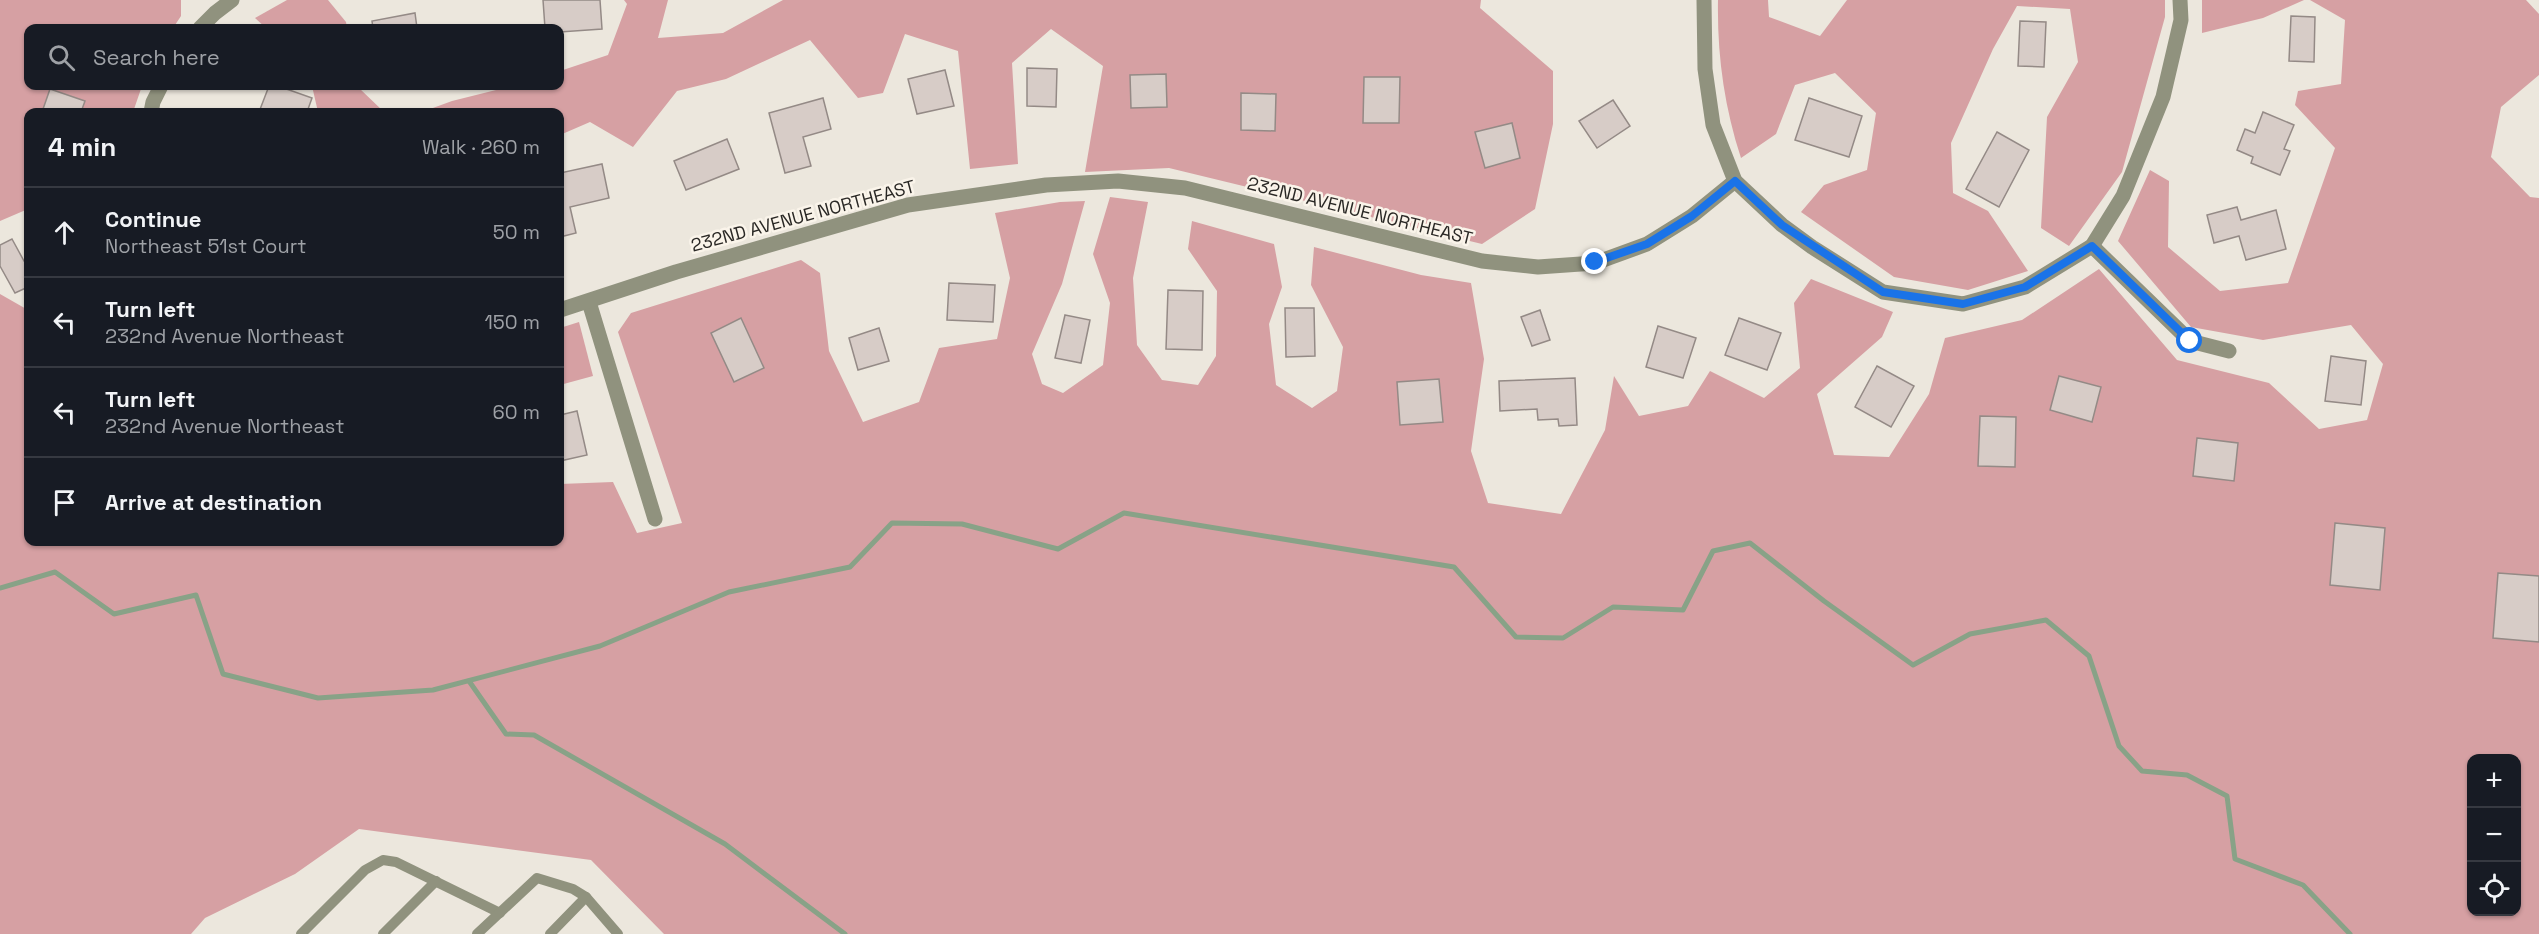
<!DOCTYPE html>
<html lang="en">
<head>
<meta charset="utf-8">
<style>
  :root { --surface:#171b24; --page:#242831; --text:#f1f3f6; --muted:#9ea1a6; --line:#363941 }
  body { margin:0; font-family:"Space Grotesk",sans-serif; background:var(--page); color:var(--text) }
  .controls { position:absolute; right:18px; bottom:18px; display:grid; overflow:hidden; border-radius:12px; box-shadow:0 2px 4px #0004 }
  .controls button { width:54px; height:54px; display:grid; place-items:center; padding:0; border:0; border-bottom:2px solid var(--line); background:var(--surface); color:var(--text); font:30px sans-serif }
  .stop { position:absolute; width:18px; height:18px; margin:-14px; border:4px solid #1a73e8; border-radius:50%; background:#fff }
  .stop.end { background:#1a73e8; border-color:#fff; box-shadow:0 2px 6px #0008 }
  .list { margin:0; padding:0; list-style:none }
  h2 { display:flex; justify-content:space-between; align-items:center; height:78px; margin:0; padding:0 24px; font-size:26px }
  h2 small { font-size:20px; font-weight:400; color:var(--muted) }
  .list li { display:grid; grid-template-columns:39px 1fr auto; gap:18px; align-items:center; box-sizing:border-box; height:90px; padding:0 24px; border-top:2px solid var(--line) }
  .list b { display:block; font-size:22px; white-space:nowrap }
  .list p { margin:0; font-size:20px; white-space:nowrap; color:var(--muted) }
  .list em { font-size:20px; font-style:normal; color:var(--muted) }
  .icon { flex:none; width:33px; height:33px; fill:none; stroke:currentColor; stroke-width:2; stroke-linecap:round; stroke-linejoin:round }
  .map { position:relative; flex:none; width:2539px; height:934px; overflow:hidden }
  .search { position:absolute; background:var(--surface); box-shadow:0 2px 4px #0004; left:24px; top:24px; width:540px; height:66px; display:flex; align-items:center; gap:15px; box-sizing:border-box; padding:0 21px; border-radius:12px; color:var(--muted); font-size:22px }
  .panel { position:absolute; background:var(--surface); box-shadow:0 2px 4px #0004; left:24px; top:108px; width:540px; height:438px; border-radius:12px }
  .map>svg:first-child { display:block }
  .forest { fill:#d6a0a3; fill-rule:evenodd }
  .lines { fill:none; stroke-linecap:round; stroke-linejoin:round }
  .stream { stroke:#88a287; stroke-width:5 }
  .building { fill:#d7ccc7; stroke:#948a86; stroke-width:1.5 }
  .service { stroke:#90927e; stroke-width:10 }
  .minor { stroke:#90927e; stroke-width:15 }
  .route { stroke:#1a73e8; stroke-width:8 }
  .labels { text-anchor:middle; stroke-width:5; stroke-linejoin:round; paint-order:stroke }
  .street-label { font-size:18px; fill:#2a2825; stroke:#faf4ea }
</style>
</head>
<body>
<div class="map">
<svg width="2539" height="934" viewBox="0 0 2539 934">
  <rect width="100%" height="100%" fill="#ece7dd"/>
  <g class="forest">
    <path d="M0 0H181V16L173 28H28V86H142L133 112H28V209L0 221Z"/>
    <path d="M287 0H328L346 22 347 28H266L255 18Z"/>
    <path d="M624 0H668L658 38 723 33 783 0H1481L1480 8 1553 71V124L1535 209 1482 244 1169 168 1085 172 1103 66 1051 29 1012 63 1018 164 970 169 958 51 905 34 883 93 858 98 810 40 726 79 677 91 633 147 590 122 560 135V112H422L452 101 512 86H560V71L608 55 627 4Z"/>
    <path d="M1718 0H1768L1769 17 1820 36 1847 0H2165V17L2122 172 2069 246 2041 228 2047 117 2078 62 2070 9 2017 6 1993 49 1951 143 1953 193 1988 211 2028 271 1968 290 1894 277 1801 212 1824 185 1867 170 1876 113 1835 73 1795 85 1776 134 1741 158C1724 106 1717 54 1718 0Z"/>
    <path d="M2202 0H2304L2263 18 2202 33Z"/>
    <path d="M2310 0H2526L2539 14V75L2501 107 2491 157 2530 197 2539 198V934H664L591 860 359 829 295 874 205 918 191 934H0V294L28 310V542H560V484L613 482 637 533 682 523 618 332 631 313 801 260 820 273 829 351 863 422 919 402 939 348 997 339 1010 278 995 213 1060 202 1085 201 1062 284 1032 354 1042 384 1063 393 1103 365 1110 303 1093 254 1110 197 1148 202 1133 278 1137 345 1162 380 1198 385 1216 356 1217 291 1188 249 1192 221 1274 244 1282 287 1269 324 1276 385 1312 408 1337 391 1343 347 1311 285 1314 247 1421 275 1471 283 1484 359 1471 451 1488 503 1561 514 1605 430 1614 376 1639 416 1688 406 1710 371 1764 398 1800 368 1794 303 1811 279 1893 312 1882 337 1817 394 1834 455 1889 457 1929 394 1945 338 2022 320 2099 269 2177 360 2269 383 2319 429 2367 420 2383 364 2351 325 2263 340 2191 327 2118 241 2150 170 2169 181 2168 247 2220 291 2288 283 2335 148 2295 105 2298 91 2341 84 2345 20ZM2472 758H2516V912H2472Z"/>
    <path d="M312 86H359L360 89 384 112H318Z"/>
    <path d="M579 322 593 376 560 385V328Z"/>
  </g>
  <g class="lines">
    <g class="stream">
      <path d="M0 588 55 572 114 614 196 595 223 674 318 698 433 690 600 646 729 592 850 567 892 523 962 524 1058 549 1124 513 1454 567 1516 637 1563 638 1613 607 1683 610 1713 551 1750 543 1824 601 1913 665 1970 634 2046 620 2089 656 2119 746 2142 771 2187 775 2227 796 2235 859 2303 885 2350 934"/>
      <path d="M469 681 506 734 534 735 725 844 845 934"/>
    </g>
  </g>
  <g class="building">
    <path d="M543 0H600L602 29 560 32V28H545Z"/>
    <path d="M415 13 417 28H373L372 21Z"/>
    <path d="M2291 16 2315 17 2314 62 2289 61Z"/>
    <path d="M2020 21 2046 22 2044 67 2018 66Z"/>
    <path d="M1027 68 1057 69 1056 107 1027 106Z"/>
    <path d="M945 70 954 106 917 114 908 79Z"/>
    <path d="M1166 74 1167 107 1131 108 1130 75Z"/>
    <path d="M1364 77H1400L1399 123H1363Z"/>
    <path d="M269 86H278L312 98 307 112H259Z"/>
    <path d="M50 89 85 101 81 112H42Z"/>
    <path d="M1241 93 1276 94 1275 131 1241 130Z"/>
    <path d="M823 98 831 129 803 137 811 166 785 173 769 113Z"/>
    <path d="M1809 98 1862 116 1849 157 1795 140Z"/>
    <path d="M1613 100 1630 126 1597 148 1579 121Z"/>
    <path d="M2263 112 2294 125 2284 149 2290 151 2280 175 2251 163 2253 157 2237 150 2245 129 2255 133Z"/>
    <path d="M1512 123 1520 158 1485 168 1475 132Z"/>
    <path d="M1997 132 2029 150 1999 207 1966 189Z"/>
    <path d="M727 139 739 169 686 190 674 161Z"/>
    <path d="M602 164 609 198 570 207 576 233 560 237V173Z"/>
    <path d="M2237 207 2241 220 2276 210 2286 249 2246 260 2239 236 2214 243 2207 215Z"/>
    <path d="M12 239 24 261 28 258V287L15 293 0 266V245Z"/>
    <path d="M949 283 995 285 993 322 947 320Z"/>
    <path d="M1168 290 1203 291 1202 350 1166 349Z"/>
    <path d="M1285 308H1314L1315 356 1286 357Z"/>
    <path d="M1540 310 1550 340 1532 346 1521 317Z"/>
    <path d="M1065 315 1090 320 1081 363 1055 358Z"/>
    <path d="M741 318 764 368 734 382 711 333Z"/>
    <path d="M1739 318 1781 333 1767 370 1725 355Z"/>
    <path d="M1658 326 1696 338 1683 378 1646 367Z"/>
    <path d="M879 328 889 361 858 370 849 338Z"/>
    <path d="M2331 356 2366 361 2361 405 2325 401Z"/>
    <path d="M1877 366 1914 386 1891 427 1855 407Z"/>
    <path d="M2059 376 2101 387 2092 422 2050 410Z"/>
    <path d="M1575 378 1577 425 1559 426 1558 419 1538 420 1537 409 1500 411 1499 381Z"/>
    <path d="M1439 379 1443 422 1400 425 1397 382Z"/>
    <path d="M577 411 587 455 560 461V415Z"/>
    <path d="M1980 416 2016 417 2015 467 1978 466Z"/>
    <path d="M2197 438 2238 443 2234 481 2193 476Z"/>
    <path d="M2335 523 2385 528 2380 590 2330 585Z"/>
    <path d="M2498 573 2539 576V642L2493 638Z"/>
  </g>
  <g class="lines">
    <g class="service">
      <path d="M301 934 365 870 383 860 396 862 500 913"/>
      <path d="M383 934 436 881"/>
      <path d="M477 934 537 878 573 889 586 897"/>
      <path d="M550 934 586 897 618 934"/>
    </g>
    <g class="minor">
      <path d="M1704 0 1705 69 1713 125 1735 181 1782 225 1812 247 1883 292 1963 304 2025 287 2092 246 2123 196 2163 97 2181 20 2180 0"/>
      <path d="M200 28 215 13 232 0"/>
      <path d="M151 112 153 102 161 86"/>
      <path d="M2092 246 2190 341 2229 351"/>
      <path d="M589 302 655 519"/>
      <path d="M560 310 676 272 908 205 1046 185 1118 181 1185 188 1482 261 1538 267 1595 263 1647 244 1692 216 1735 181"/>
    </g>
  </g>
  <g class="lines">
    <path class="route" d="M1595 262 1647 244 1692 216 1735 181 1782 225 1883 292 1963 304 2025 287 2092 246 2190 341"/>
  </g>
  <g class="labels">
    <g class="street-label">
      <text transform="translate(1360 211) rotate(14)" y="6">232ND AVENUE NORTHEAST</text>
      <text transform="translate(803 216) rotate(-15)" y="6">232ND AVENUE NORTHEAST</text>
    </g>
  </g>
</svg>
<div class="controls">
<button>+</button>
<button>−</button>
<button><svg class="icon" aria-label="locate" viewBox="0 0 24 24"><circle cx="12" cy="12" r="6"/><path d="M12 2v4M12 18v4M2 12h4M18 12h4"/></svg></button>
</div>
<div class="stop" style="left:2190px;top:341px"></div>
<div class="stop end" style="left:1595px;top:262px"></div>
<div class="search"><svg class="icon" aria-label="search" viewBox="0 0 24 24"><circle cx="10" cy="10" r="6"/><path d="M15 15l6 6"/></svg>Search here</div>
<section class="panel">
<h2>4 min<small>Walk · 260 m</small></h2>
<ul class="list">
<li><svg class="icon" aria-label="ahead" viewBox="0 0 24 24"><path d="M12 20V5M6 11l6-6 6 6"/></svg><div><b>Continue</b><p>Northeast 51st Court</p></div><em>50 m</em></li>
<li><svg class="icon" aria-label="left" viewBox="0 0 24 24"><path d="M17 20v-9H6M10 6l-5 5 5 5"/></svg><div><b>Turn left</b><p>232nd Avenue Northeast</p></div><em>150 m</em></li>
<li><svg class="icon" aria-label="left" viewBox="0 0 24 24"><path d="M17 20v-9H6M10 6l-5 5 5 5"/></svg><div><b>Turn left</b><p>232nd Avenue Northeast</p></div><em>60 m</em></li>
<li><svg class="icon" aria-label="arrive" viewBox="0 0 24 24"><path d="M6 21V4h12l-3 4 3 4H6"/></svg><div><b>Arrive at destination</b></div></li>
</ul>
</section>
</div>
</body>
</html>
